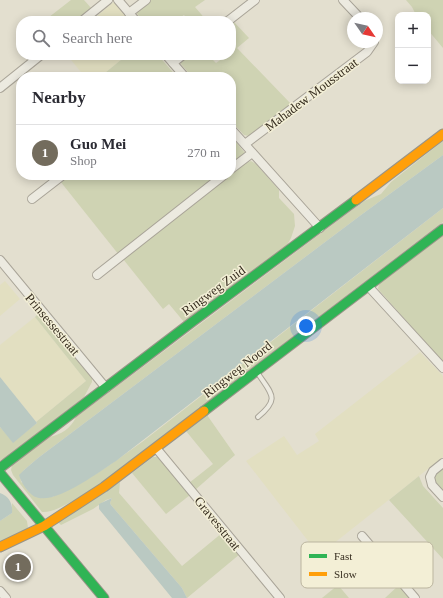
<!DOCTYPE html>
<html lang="en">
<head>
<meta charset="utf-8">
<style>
  :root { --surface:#fff; --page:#f7f7f7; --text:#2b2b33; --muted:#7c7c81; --line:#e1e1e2; --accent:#736c5d }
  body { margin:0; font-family:"Times New Roman",serif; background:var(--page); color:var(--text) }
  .controls { position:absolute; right:12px; top:12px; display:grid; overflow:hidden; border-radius:8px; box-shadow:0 2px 10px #0003 }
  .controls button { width:36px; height:36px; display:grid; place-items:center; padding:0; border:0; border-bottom:1px solid var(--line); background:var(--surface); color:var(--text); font:20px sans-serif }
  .compass { position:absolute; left:347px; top:12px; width:36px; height:36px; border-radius:50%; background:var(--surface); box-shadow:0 2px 10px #0003; rotate:124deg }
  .you { position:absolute; left:306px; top:326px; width:14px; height:14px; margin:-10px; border:3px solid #fff; border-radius:50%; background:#1a73e8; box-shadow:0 0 0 6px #1a73e833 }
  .badge { display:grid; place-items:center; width:26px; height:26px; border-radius:50%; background:var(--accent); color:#fff; font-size:13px; font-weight:700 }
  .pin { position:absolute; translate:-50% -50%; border:2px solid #fff; box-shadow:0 1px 4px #0006 }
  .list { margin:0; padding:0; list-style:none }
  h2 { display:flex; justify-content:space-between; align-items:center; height:52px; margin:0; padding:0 16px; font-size:17px }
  h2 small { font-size:13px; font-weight:400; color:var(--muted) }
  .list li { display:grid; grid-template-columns:26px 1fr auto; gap:12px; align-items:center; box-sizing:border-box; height:56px; padding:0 16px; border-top:1px solid var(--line) }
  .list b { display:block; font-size:15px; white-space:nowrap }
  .list p { margin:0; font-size:13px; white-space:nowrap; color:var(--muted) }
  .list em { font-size:13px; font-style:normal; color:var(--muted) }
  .icon { flex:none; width:22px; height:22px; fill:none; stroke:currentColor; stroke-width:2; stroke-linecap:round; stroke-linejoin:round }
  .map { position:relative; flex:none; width:443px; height:598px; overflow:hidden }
  .search { position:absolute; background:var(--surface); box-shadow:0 2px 10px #0003; left:16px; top:16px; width:220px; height:44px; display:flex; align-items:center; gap:10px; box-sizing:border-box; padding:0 14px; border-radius:16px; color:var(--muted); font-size:15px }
  .panel { position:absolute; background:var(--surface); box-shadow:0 2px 10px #0003; left:16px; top:72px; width:220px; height:108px; border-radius:16px }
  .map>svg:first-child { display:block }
  .farmland { fill:#e2dfc1 }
  .green { fill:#cfd3b3 }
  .water { fill:#bac9c2 }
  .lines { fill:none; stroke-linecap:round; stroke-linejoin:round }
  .lane-casing { stroke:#a9a498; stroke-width:6 }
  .street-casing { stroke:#a9a498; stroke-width:10 }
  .fast-casing { stroke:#989488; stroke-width:11 }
  .slow-casing { stroke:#989488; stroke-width:11 }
  .lane { stroke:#eceae0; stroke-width:4 }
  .street { stroke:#eceae0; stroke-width:8 }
  .fast { stroke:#30b455; stroke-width:9 }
  .slow { stroke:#ff9f0a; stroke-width:9 }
  .labels { text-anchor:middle; stroke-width:3; stroke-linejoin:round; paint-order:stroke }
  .street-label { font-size:13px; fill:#372e20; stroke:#f3efd6 }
  .key { fill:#f3efd6; stroke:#bbb59f; stroke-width:1 }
  .key-label { font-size:11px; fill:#372e20 }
</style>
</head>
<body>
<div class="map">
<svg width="443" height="598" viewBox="0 0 443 598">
  <rect width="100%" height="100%" fill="#e3dfcf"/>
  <g class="farmland">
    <path d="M114 2 130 21H91Z"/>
    <path d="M67 55H127L100 77H85Z"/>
    <path d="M5 281 20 299 0 316V285Z"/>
    <path d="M35 317 86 381 36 422 0 377V345Z"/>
    <path d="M420 352 443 376V457L319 555 246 461 284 436 297 455 319 441 315 434Z"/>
  </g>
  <g class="green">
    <path d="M71 0H84L92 9 77 21H44Z"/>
    <path d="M150 0H205L195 7 207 21H189L184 15 175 21H142L136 12 138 9Z"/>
    <path d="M406 0H443V48L428 30V15H416L412 7Z"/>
    <path d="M234 22 249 38 237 48 292 105 249 136 244 135 231 121V77H192L181 64V61L187 55H208L216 63 227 55H231V52L234 50 231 45V24Z"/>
    <path d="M127 55H158L177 77H100Z"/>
    <path d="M231 136 245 153 244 157 231 167Z"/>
    <path d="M443 141V155L361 215 38 458 24 470 20 475 21 482 52 497C85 483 113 463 142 442L443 208V222L105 480C92 489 57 514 42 512L13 475 11 470 12 465 49 437C61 435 71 428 76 417L364 201 381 194 391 182Z"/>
    <path d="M251 161 256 164 279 190V198L294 214 295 226 291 238 286 247 184 322 169 304 163 309 123 259 246 163Z"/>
    <path d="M68 175H220L119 255 60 181Z"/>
    <path d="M443 235V362L378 289 379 284Z"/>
    <path d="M39 313 92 378V382L84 397 4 459 0 460V427L13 442 37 423 36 422 86 381 35 317Z"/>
    <path d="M207 415 235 455 195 490 189 483 213 464 186 431Z"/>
    <path d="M153 457H157L161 460 190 495 166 514 132 473Z"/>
    <path d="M443 467V500L430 479 433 475Z"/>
    <path d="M419 476 423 486 443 508V559L389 500Z"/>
    <path d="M120 482 119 493 182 566 222 533 240 554 187 598 182 588 111 505 110 503 112 498 106 500 93 509 61 525 58 522Z"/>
    <path d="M12 503 27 521 28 528 0 544V521L12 513Z"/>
    <path d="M338 585 349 598H322Z"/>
    <path d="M399 585 410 598H385Z"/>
  </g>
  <g class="water">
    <path d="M443 155V208L116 461C99 472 59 502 39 498 34 497 32 495 28 491 24 486 21 482 19 475L24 470 38 458 361 215Z"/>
    <path d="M0 377 37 423 13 443 0 427Z"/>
    <path d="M0 493C9 496 13 504 12 513L0 521Z"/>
    <path d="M112 498 110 503 111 505 182 588 187 598H172L99 509V504Z"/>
  </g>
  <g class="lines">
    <defs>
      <path id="lane" d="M257 372C271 394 281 398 258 417"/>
      <g id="street">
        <path d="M118 0 136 21"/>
        <path d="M343 0 360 18"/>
        <path d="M129 13 146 0"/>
        <path d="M82 21 108 0"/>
        <path d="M228 21 255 0"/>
        <path d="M166 55 185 77"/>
        <path d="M173 63 183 55"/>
        <path d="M0 88 41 55"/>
        <path d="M231 129 320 228"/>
        <path d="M245 144 367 52 374 42"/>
        <path d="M231 169 252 153"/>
        <path d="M32 199 63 175"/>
        <path d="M0 260 106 388"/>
        <path d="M97 275 224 175"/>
        <path d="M368 286 443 368"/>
        <path d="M156 448 280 598"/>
        <path d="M443 463 433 471 430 477 432 485 443 497"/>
        <path d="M362 536 415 598"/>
        <path d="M0 591 6 598"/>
      </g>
      <g id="fast">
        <path d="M204 411 443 229"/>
        <path d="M0 468 192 322 356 200"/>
        <path d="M0 473 104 598"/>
      </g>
      <g id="slow">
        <path d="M356 200 443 134"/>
        <path d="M0 547 44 526 104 487 204 411"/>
      </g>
    </defs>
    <use href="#lane" class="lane-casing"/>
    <use href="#street" class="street-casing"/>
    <use href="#fast" class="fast-casing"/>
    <use href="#slow" class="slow-casing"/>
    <use href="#lane" class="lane"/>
    <use href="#street" class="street"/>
    <use href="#fast" class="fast"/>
    <use href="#slow" class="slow"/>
  </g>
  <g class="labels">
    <g class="street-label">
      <text transform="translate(311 94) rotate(-37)" y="5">Mahadew Mousstraat</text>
      <text transform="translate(213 290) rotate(-36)" y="5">Ringweg Zuid</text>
      <text transform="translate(53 324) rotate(50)" y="5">Prinsessestraat</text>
      <text transform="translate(237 369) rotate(-38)" y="5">Ringweg Noord</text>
      <text transform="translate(218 523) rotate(51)" y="5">Gravesstraat</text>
    </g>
  </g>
  <rect x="301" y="542" width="132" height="46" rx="6" class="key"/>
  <rect x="309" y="554" width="18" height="4" fill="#30b455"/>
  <rect x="309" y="572" width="18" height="4" fill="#ff9f0a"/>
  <g class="key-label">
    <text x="334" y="560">Fast</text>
    <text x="334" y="578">Slow</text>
  </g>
</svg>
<div class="controls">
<button>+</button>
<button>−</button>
</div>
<svg class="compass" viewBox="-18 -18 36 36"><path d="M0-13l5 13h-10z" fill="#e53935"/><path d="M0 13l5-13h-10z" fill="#7c7c81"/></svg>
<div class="you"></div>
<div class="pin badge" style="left:18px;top:567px">1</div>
<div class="search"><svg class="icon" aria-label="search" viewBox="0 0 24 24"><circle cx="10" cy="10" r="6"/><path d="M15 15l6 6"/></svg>Search here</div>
<section class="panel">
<h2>Nearby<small></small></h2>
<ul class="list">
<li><span class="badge">1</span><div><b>Guo Mei</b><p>Shop</p></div><em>270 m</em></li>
</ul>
</section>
</div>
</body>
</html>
